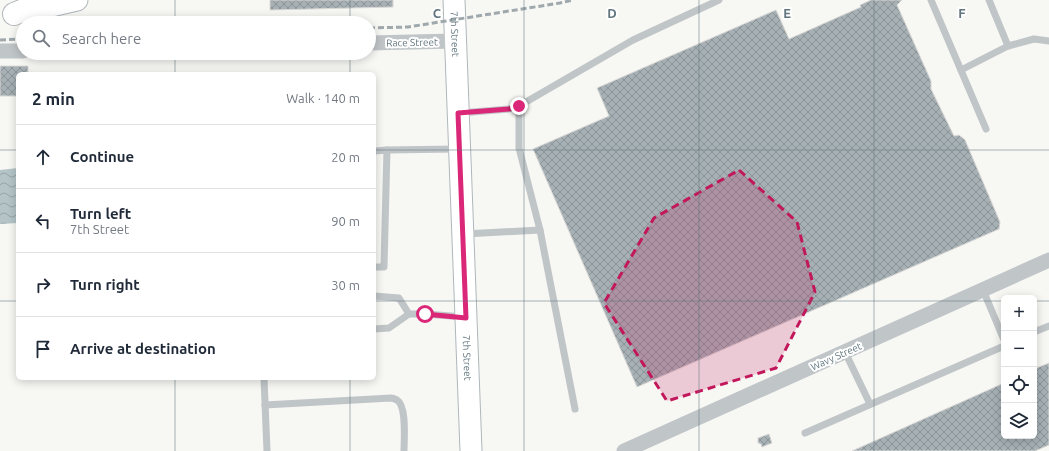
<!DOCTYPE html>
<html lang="en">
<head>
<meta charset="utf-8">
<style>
  :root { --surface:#fff; --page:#f2f2f3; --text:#1f2937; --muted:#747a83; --line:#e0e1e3 }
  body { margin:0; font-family:Ubuntu,sans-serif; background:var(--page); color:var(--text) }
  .controls { position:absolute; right:12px; bottom:12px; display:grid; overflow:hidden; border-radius:6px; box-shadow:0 2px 10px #0003 }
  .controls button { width:36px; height:36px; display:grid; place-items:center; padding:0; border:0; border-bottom:1px solid var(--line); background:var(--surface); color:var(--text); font:20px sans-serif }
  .stop { position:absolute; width:12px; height:12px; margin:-9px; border:3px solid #db2777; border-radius:50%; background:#fff }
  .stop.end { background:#db2777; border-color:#fff; box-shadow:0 1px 4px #0008 }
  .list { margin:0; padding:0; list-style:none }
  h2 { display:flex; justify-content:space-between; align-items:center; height:52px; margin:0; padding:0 16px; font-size:17px }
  h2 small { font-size:13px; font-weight:400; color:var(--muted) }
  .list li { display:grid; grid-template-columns:26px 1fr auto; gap:12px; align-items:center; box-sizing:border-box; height:64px; padding:0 16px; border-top:1px solid var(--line) }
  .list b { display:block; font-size:15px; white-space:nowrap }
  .list p { margin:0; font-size:13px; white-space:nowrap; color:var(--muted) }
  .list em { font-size:13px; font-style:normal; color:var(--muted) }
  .icon { flex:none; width:22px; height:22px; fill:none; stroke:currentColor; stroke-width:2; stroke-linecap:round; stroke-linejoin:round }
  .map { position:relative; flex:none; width:1049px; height:451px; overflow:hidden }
  .search { position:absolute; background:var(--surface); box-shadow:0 2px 10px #0003; left:16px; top:16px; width:360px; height:44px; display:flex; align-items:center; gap:10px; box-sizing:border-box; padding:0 14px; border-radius:22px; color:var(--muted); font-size:15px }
  .panel { position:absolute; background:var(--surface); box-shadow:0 2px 10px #0003; left:16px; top:72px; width:360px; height:308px; border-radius:6px }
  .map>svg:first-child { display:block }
  .water { fill:url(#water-waves) }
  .building { fill:url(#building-cross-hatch); stroke:#d9d8d6 }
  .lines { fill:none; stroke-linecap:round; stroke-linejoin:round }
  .secondary-casing { stroke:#b0b7bb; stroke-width:23 }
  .highway-casing { stroke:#b1b6b9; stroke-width:24 }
  .lane { stroke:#c0c5c8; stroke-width:7 }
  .street { stroke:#c0c5c8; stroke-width:15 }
  .secondary { stroke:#fff; stroke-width:21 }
  .highway { stroke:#fff; stroke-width:22 }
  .rail { stroke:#9fa8ac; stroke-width:3; stroke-dasharray:6 3; stroke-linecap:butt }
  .route { stroke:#db2777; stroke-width:5 }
  .marked { fill:#c2185b; fill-opacity:0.2; stroke:#c2185b; stroke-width:3; stroke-dasharray:8 5; stroke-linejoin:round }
  .grid { fill:none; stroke:#62767f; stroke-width:1; stroke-opacity:0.55 }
  .labels { text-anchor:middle; stroke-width:4; stroke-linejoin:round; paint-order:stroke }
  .street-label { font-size:10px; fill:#62767f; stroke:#fff }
  .grid-label { font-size:13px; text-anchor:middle; font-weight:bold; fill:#62767f; stroke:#fff; stroke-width:4; stroke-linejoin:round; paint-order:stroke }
</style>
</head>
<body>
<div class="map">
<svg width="1049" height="451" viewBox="0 0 1049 451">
  <defs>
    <pattern id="water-waves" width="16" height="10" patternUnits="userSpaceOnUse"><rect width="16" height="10" fill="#b5c5c7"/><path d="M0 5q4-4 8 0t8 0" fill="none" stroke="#97a5a7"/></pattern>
    <pattern id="building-cross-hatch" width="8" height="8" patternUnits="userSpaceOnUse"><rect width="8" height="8" fill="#a7b1b5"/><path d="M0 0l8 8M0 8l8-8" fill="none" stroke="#8b9598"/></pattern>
  </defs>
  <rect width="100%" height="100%" fill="#f7f7f4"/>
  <path class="water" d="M18 168V223L0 224V170Z"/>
  <g class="building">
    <path d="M270 0H393V7L270 10Z"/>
    <path d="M871 0H902L897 5 931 81V89L954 136 959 135 965 140 1000 222 999 229 637 387 533 149 609 116 597 88 776 10 789 39 861 7 860 5Z"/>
    <path d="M0 66H28V74H18V96H0Z"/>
    <path d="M1049 363V445L1035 451H852L1004 383V436H1034V369Z"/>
    <path d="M769 434 772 443 762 447 761 444 758 443V438Z"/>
  </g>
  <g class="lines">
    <defs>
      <g id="secondary">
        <path id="s1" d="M454 0 471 451"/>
        <path d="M30 11 77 0"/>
      </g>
      <path id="highway" d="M14 14 48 0"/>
    </defs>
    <use href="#secondary" class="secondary-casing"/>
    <use href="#highway" class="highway-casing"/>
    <g class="lane">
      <path d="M931 0 986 129"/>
      <path d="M989 0 1008 46"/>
      <path d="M961 70 1008 46 1034 39 1049 41"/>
      <path d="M519 106V148L540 230"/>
      <path d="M460 113 509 109 519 106 633 40 719 0"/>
      <path d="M374 151 387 150"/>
      <path d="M465 234 540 230 575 409"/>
      <path d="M374 267H384L387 150 457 149"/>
      <path d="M983 290 1004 340"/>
      <path d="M374 296 399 298 409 314"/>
      <path d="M374 329 389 328 409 314H425L464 317"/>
      <path d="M1034 332 1049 326"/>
      <path d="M845 352 870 404"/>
      <path d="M264 378 267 451"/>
      <path d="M265 405 391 398C393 398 395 399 397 400 407 406 404 440 404 451"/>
      <path d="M805 433 1004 346"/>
    </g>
    <g class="street">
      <path d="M369 43 455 41"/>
      <path d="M0 51H23"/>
      <path d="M624 451 1049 260"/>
    </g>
    <use href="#secondary" class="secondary"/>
    <use href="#highway" class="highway"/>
    <g class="rail">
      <path d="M369 28 408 27 560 3 573 0"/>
      <path d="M0 40 23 39"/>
    </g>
  </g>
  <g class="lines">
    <path class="route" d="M425 314 466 318 458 113 509 109 519 106"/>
  </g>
  <path class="marked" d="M739 170 797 222 815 292 776 368 667 401 604 303 654 218Z"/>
  <path class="grid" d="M175 0V23M350 0V23M524 0V451M699 0V451M874 0V451M175 53V74M350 53V74M0 150H18M374 150H1049M0 301H18M374 301H1004M1034 301H1049M175 378V451M350 378V451"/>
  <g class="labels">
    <g class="street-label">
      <text dy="4" stroke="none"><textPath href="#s1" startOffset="34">7th Street</textPath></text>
      <text transform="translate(412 42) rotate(-1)" y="4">Race Street</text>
      <text transform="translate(836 356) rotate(-24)" y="4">Wavy Street</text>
      <text dy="4" stroke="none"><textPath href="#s1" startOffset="358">7th Street</textPath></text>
    </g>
  </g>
  <g class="grid-label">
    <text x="437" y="18">C</text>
    <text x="612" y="18">D</text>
    <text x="787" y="18">E</text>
    <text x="962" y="18">F</text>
  </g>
</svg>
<div class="controls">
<button>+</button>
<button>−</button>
<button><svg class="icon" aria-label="locate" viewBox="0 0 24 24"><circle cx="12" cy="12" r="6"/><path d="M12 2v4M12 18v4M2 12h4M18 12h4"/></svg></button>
<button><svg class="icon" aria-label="layers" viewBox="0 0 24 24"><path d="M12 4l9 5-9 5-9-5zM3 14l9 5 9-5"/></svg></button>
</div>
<div class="stop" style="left:425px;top:314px"></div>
<div class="stop end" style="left:519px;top:106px"></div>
<div class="search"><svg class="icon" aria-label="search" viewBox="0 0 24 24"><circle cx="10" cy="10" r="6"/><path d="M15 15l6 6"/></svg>Search here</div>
<section class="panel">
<h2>2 min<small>Walk · 140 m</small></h2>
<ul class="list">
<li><svg class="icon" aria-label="ahead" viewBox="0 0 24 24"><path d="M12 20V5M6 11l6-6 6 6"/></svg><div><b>Continue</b></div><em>20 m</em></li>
<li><svg class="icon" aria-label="left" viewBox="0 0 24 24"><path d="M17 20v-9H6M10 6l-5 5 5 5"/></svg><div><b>Turn left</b><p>7th Street</p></div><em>90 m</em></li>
<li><svg class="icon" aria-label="right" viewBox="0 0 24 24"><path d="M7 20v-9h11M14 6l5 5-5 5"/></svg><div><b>Turn right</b></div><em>30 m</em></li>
<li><svg class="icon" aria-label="arrive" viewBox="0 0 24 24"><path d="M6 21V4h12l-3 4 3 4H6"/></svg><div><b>Arrive at destination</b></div></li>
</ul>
</section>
</div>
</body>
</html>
